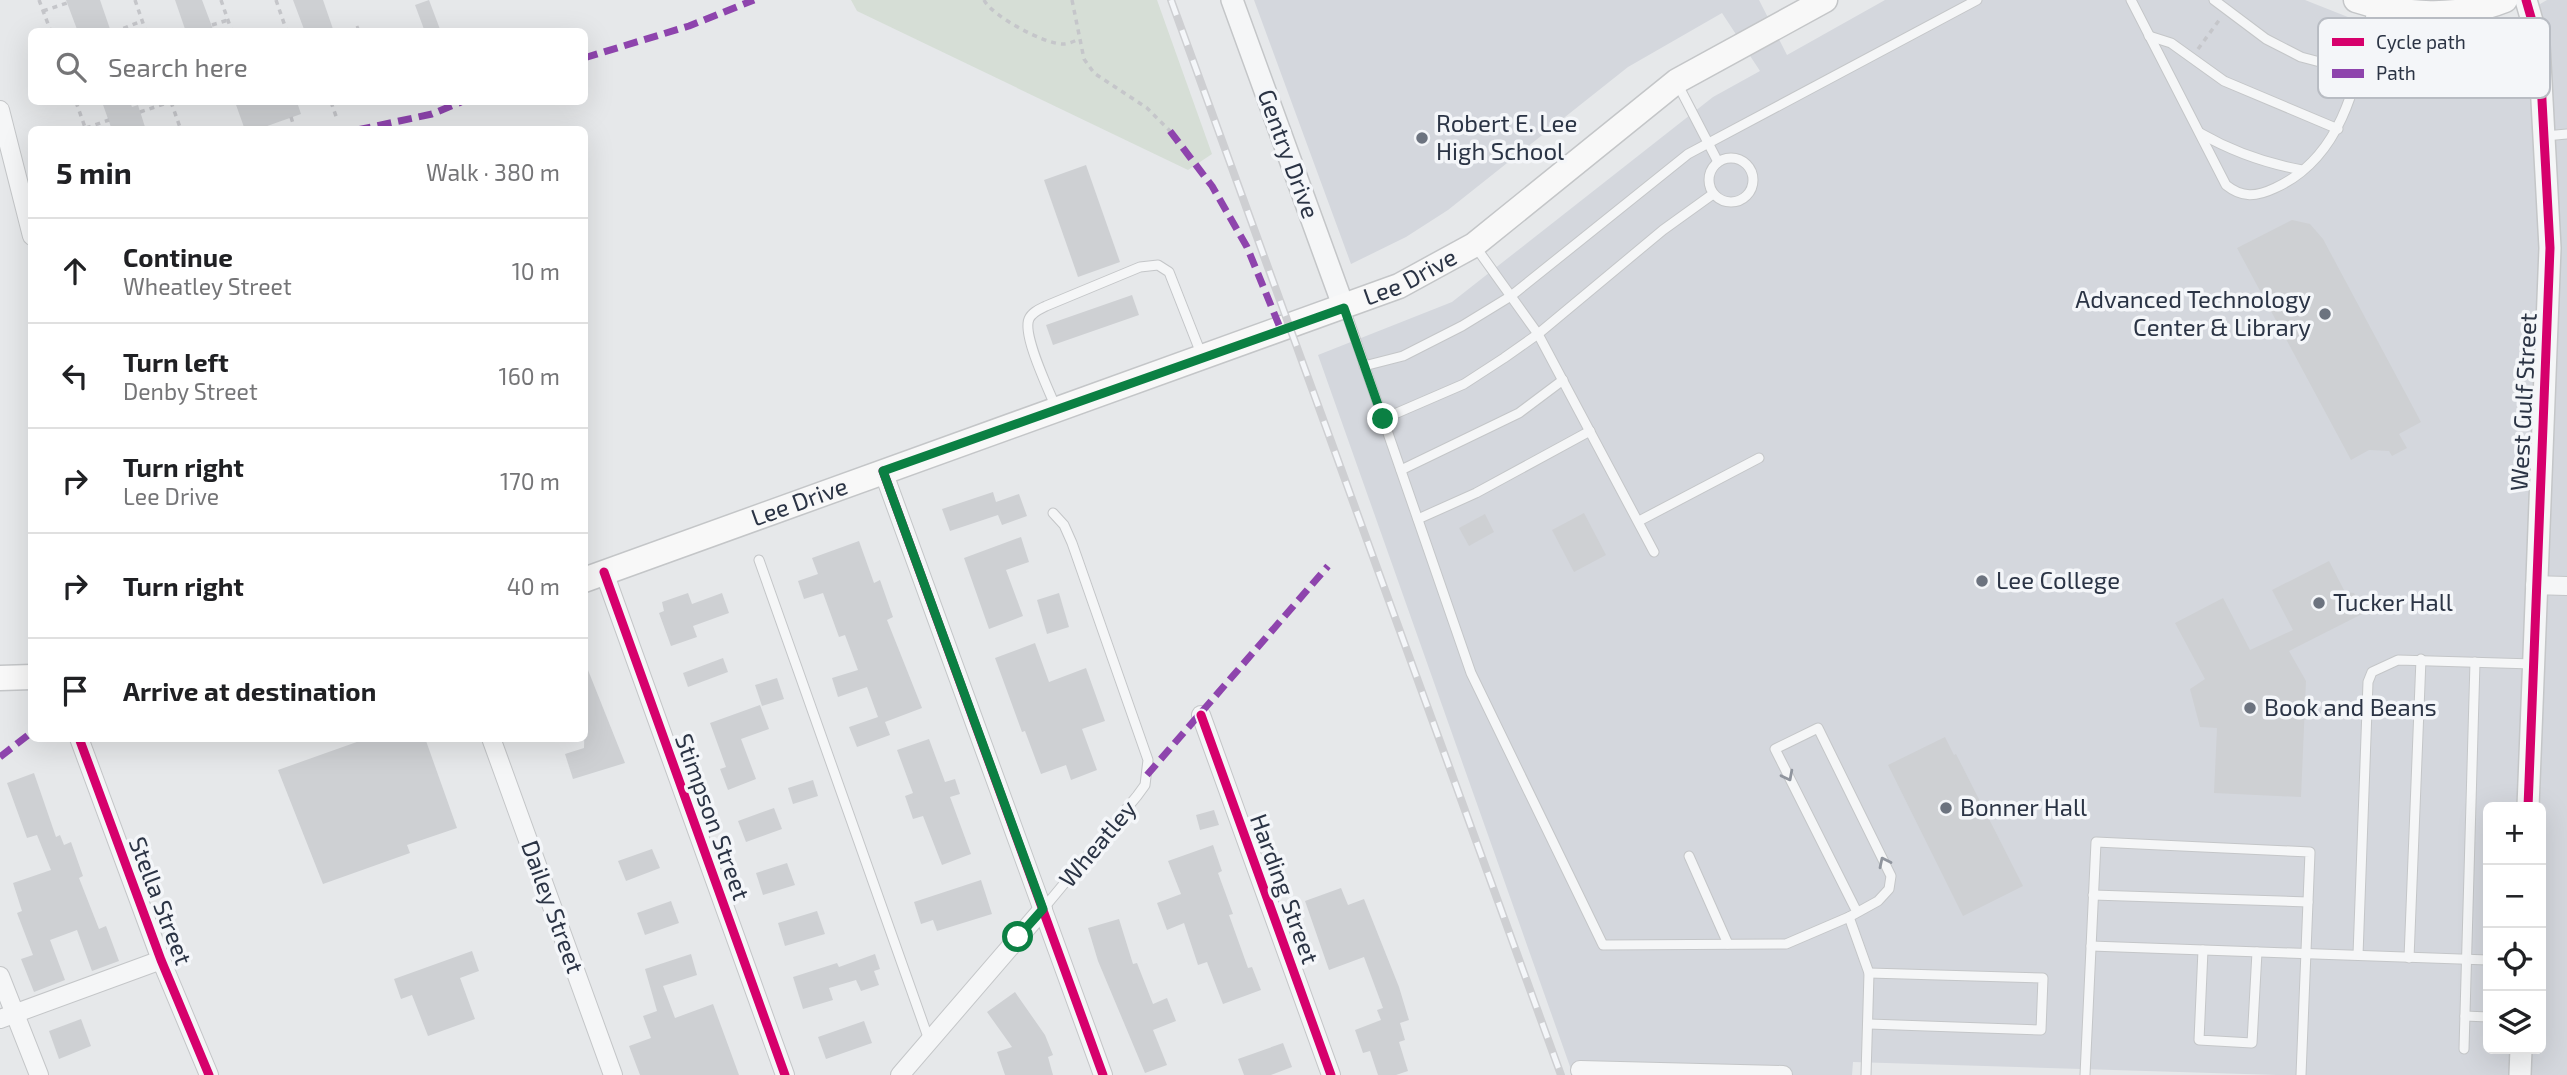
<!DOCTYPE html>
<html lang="en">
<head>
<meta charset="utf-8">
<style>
  :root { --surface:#fff; --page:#f2f2f2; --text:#202124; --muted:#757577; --line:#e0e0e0 }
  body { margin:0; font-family:"Exo 2",sans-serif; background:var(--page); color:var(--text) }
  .controls { position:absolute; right:21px; bottom:21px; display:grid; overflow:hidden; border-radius:10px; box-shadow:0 7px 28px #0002 }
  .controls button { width:63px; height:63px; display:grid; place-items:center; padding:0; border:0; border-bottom:2px solid var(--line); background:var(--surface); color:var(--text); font:35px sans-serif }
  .stop { position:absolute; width:21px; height:21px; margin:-16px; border:5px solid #0b8043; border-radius:50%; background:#fff }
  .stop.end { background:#0b8043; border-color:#fff; box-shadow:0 2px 7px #0008 }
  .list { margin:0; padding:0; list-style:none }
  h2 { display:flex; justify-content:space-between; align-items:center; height:91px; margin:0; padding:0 28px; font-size:30px }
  h2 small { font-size:23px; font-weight:400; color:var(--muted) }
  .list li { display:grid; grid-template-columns:46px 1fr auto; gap:21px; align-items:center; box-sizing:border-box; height:105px; padding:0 28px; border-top:2px solid var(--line) }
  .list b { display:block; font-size:26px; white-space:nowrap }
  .list p { margin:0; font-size:23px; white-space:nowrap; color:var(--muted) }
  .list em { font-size:23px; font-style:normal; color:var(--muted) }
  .icon { flex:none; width:38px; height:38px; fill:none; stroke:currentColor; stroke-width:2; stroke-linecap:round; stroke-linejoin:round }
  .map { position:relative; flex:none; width:2567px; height:1075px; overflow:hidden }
  .search { position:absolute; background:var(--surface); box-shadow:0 7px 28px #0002; left:28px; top:28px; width:560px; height:77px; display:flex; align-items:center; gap:18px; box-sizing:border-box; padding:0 24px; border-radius:10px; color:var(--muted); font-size:26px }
  .panel { position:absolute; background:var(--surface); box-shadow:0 7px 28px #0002; left:28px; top:126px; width:560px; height:616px; border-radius:10px }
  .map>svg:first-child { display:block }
  .built { fill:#d4d7dd; fill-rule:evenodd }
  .green { fill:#d6ded6 }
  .building { fill:#ced0d3 }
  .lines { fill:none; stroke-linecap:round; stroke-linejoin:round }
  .service-casing { stroke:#c4c6c8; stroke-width:11 }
  .minor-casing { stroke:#c4c6c8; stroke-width:20 }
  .tertiary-casing { stroke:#c4c6c8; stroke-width:24 }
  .secondary-casing { stroke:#c4c6c8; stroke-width:27 }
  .path { stroke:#c5c6ca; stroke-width:3.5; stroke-dasharray:5 5; stroke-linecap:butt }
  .service { stroke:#f5f6f7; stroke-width:9 }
  .minor { stroke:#f5f6f7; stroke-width:18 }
  .tertiary { stroke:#f5f6f7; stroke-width:21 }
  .secondary { stroke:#f8f8f8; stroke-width:24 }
  .rail-casing { stroke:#cecfd2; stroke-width:8 }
  .rail { stroke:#f4f6f9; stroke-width:5; stroke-dasharray:16; stroke-linecap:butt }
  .quiet { stroke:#8e44ad; stroke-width:7; stroke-dasharray:14 7; stroke-linecap:butt }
  .cycleway-casing { stroke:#f4f6f9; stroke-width:13 }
  .cycleway { stroke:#d6006c; stroke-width:9 }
  .oneway { stroke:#90959e }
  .route { stroke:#0b8043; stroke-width:9 }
  .poi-dot { fill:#6c737f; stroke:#f4f6f9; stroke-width:2.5 }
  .labels { text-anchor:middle; stroke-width:7; stroke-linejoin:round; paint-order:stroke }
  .poi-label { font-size:24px; fill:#2b3445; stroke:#f4f6f9; text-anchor:start }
  .street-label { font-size:24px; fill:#2b3445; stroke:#f4f6f9 }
  .key { fill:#f4f6f9; stroke:#b8bcc3; stroke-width:2 }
  .key-label { font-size:19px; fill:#2b3445 }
</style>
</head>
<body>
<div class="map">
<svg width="2567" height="1075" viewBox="0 0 2567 1075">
  <rect width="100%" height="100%" fill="#e6e8ea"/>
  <path class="built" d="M1254 0H1759L1787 55 1885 0H2305L2358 21 2410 31 2506 24 2547 0H2567V1075H2277L1853 1062 1852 1075H1573L1318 355 1452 302 1713 97 1760 71 1722 13 1628 67 1448 210 1406 237 1351 264ZM2488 807H2541V1049H2488Z"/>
  <path class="green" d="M851 0H1157L1212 154 1188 170 857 11Z"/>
  <g class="building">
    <path d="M66 0H100L111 32H78Z"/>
    <path d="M175 0H202L214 32H186Z"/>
    <path d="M293 0H323L334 32H305Z"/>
    <path d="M429 0 441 32H425L415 5Z"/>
    <path d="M102 102H130L132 107 138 105 145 127 112 130Z"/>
    <path d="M235 102H297L301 114 256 130H245Z"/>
    <path d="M1086 165 1120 262 1078 277 1044 180Z"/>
    <path d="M2292 220 2310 224 2323 239 2421 422 2399 434 2407 448 2392 456 2389 451 2369 450 2351 460 2237 248Z"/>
    <path d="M1132 295 1139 315 1053 345 1046 325Z"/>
    <path d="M993 492 996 502 1019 494 1027 516 1002 525 998 515 950 531 942 509Z"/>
    <path d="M1584 513 1606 555 1574 572 1552 530Z"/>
    <path d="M1485 514 1494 532 1469 546 1459 528Z"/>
    <path d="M1021 537 1029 562 1006 570 1023 616 989 629 964 558Z"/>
    <path d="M859 541 874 583 880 580 893 617 887 620 922 708 885 722 890 735 857 747 849 727 878 717 867 687 838 697 832 678 858 670 845 635 839 637 823 593 804 599 798 581 818 574 812 558Z"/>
    <path d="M2329 561 2345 592 2354 593 2364 613 2289 651 2306 681 2301 797 2214 793 2217 728 2200 727 2190 689 2205 679 2175 623 2223 598 2250 650 2293 630 2272 590Z"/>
    <path d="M688 593 692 604 722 593 729 613 693 626 697 637 671 646 659 613 664 611 662 602Z"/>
    <path d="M1059 593 1069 627 1047 634 1037 600Z"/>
    <path d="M1035 643 1049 682 1086 668 1105 721 1082 729 1097 770 1071 780 1066 765 1041 774 1025 731 1022 732 995 658Z"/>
    <path d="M723 658 728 672 688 687 683 673Z"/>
    <path d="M586 665 625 763 573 779 565 754 584 748Z"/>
    <path d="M777 678 784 699 762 706 755 685Z"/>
    <path d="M760 705 769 729 741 739 756 779 728 790 720 769 726 767 710 723Z"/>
    <path d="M1945 737 1954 755 1956 754 2023 886 1963 916 1888 765Z"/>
    <path d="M368 738H425L457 828 407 845 410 853 323 884 278 770Z"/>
    <path d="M929 739 945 782 955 779 960 794 950 797 971 854 942 865 923 816 913 819 905 796 913 793 897 750Z"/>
    <path d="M34 773 56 837 60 835 64 845 71 842 83 876 79 878 99 929 106 926 119 961 92 971 77 930 50 940 65 980 34 992 21 959 33 955 17 913 22 911 13 883 51 870 37 835 27 838 7 783Z"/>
    <path d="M813 780 818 796 793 804 788 788Z"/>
    <path d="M774 808 782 829 746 842 738 821Z"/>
    <path d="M1214 810 1219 825 1200 830 1196 815Z"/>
    <path d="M1213 845 1222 871 1218 873 1233 914 1229 915 1248 968 1252 967 1261 990 1223 1004 1207 962 1198 965 1184 923 1167 930 1157 903 1181 894 1168 861Z"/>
    <path d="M652 849 660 868 626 881 618 861Z"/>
    <path d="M787 863 795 885 763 895 756 873Z"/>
    <path d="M981 880 992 914 937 931 933 920 921 924 914 902Z"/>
    <path d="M1341 888 1348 905 1364 899 1399 987 1409 1020 1400 1023 1405 1040 1399 1042 1408 1071 1396 1075H1378L1370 1051 1363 1053 1355 1030 1381 1020 1377 1010 1383 1008 1364 957 1329 970 1305 901Z"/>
    <path d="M671 901 679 923 645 935 637 913Z"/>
    <path d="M817 911 825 934 785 946 778 923Z"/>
    <path d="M1119 919 1133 964 1137 963 1153 1004 1167 998 1176 1021 1153 1030 1167 1065 1145 1073 1098 961 1088 928Z"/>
    <path d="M472 951 479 971 460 978 475 1019 428 1036 412 995 401 999 394 979Z"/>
    <path d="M691 954 697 975 663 986 675 1018 713 1004 739 1075H640L629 1046 651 1038 643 1016 657 1011 645 969Z"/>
    <path d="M875 954 880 969 874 971 879 985 861 991 856 980 829 988 833 1000 803 1009 793 977 837 963 839 967Z"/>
    <path d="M1015 992 1045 1035 1053 1055 1048 1057 1053 1075H1005L997 1052 1012 1047 987 1012Z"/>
    <path d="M81 1019 91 1046 59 1059 49 1031Z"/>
    <path d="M864 1021 872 1043 826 1059 818 1037Z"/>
    <path d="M1283 1043 1292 1067 1271 1075H1244L1238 1059Z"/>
  </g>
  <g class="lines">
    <defs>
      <g id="service">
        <path d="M2131 0 2226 185C2242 198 2256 197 2275 188 2346 156 2358 74 2373 6"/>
        <path d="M2214 0 2266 39 2301 57 2358 72"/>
        <path d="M2149 36 2171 43 2224 81 2338 129"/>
        <path d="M1677 83 1718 162"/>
        <path d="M2200 133C2233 152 2264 163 2302 170"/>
        <path d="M2545 136 2567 134"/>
        <circle cx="1731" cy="180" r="22"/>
        <path d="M1475 246 1538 334 1654 552"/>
        <path d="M1345 309 1471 673 1603 945 1786 944 1849 917 1878 901 1889 889 1891 876 1818 728 1775 749 1857 912"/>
        <path d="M1364 366 1403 356 1462 326 1511 296 1688 154 1977 0"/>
        <path d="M1056 408C1049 390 1022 335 1029 319 1032 312 1040 309 1046 306L1140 267 1158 265 1169 272 1202 356"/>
        <path d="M1383 419 1464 384 1504 358 1538 334 1663 230 1713 194"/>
        <path d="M1401 470 1519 413 1563 380"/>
        <path d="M1418 519 1476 493 1590 431"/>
        <path d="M1639 521 1759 458"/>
        <path d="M759 560 929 1040"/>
        <path d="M1689 856 1728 944"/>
        <path d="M2093 895 2308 902"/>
        <path d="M1043 909 1137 796 1145 785 1148 760 1072 543 1064 525 1053 513"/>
        <path d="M1849 917 1869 973 1866 1075"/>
        <path d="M2091 946 2488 960"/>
        <path d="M2203 950 2199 1040 2252 1043 2257 952"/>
        <path d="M2358 955 2368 682 2372 672 2398 660 2533 664"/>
        <path d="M2409 958 2421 659"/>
        <path d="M2465 1016 2488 1017"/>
        <path d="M1869 1024 2041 1030 2043 978 1869 973"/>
        <path d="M2464 1049 2475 662"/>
        <path d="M2085 1075 2096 842 2310 852 2301 1075"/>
      </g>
      <g id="minor">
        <path d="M0 110 32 236"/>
        <path d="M883 471 1103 1075"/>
        <path d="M604 572 785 1075"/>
        <path d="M2535 585 2567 586"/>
        <path d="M1201 715 1331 1075"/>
        <path d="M79 738 161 960 209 1075"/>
        <path d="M491 738 613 1075"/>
        <path d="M0 976 39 1075"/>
        <path d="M0 1019 161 960"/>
        <path d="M1580 1070 1783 1075"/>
        <path d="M900 1075 1043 909"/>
      </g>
      <g id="tertiary">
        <path d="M1232 0 1344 308"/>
        <path d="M2526 0 2539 45 2550 248 2528 807"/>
        <path d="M2520 1075 2521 1049"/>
      </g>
      <g id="secondary">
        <path d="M2356 0C2404 16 2457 19 2505 0"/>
        <path id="s1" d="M584 580 1399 286 1474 245 1677 81 1825 0"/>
        <path d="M0 678 32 677"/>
      </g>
    </defs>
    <use href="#service" class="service-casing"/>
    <use href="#minor" class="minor-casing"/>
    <use href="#tertiary" class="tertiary-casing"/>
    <use href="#secondary" class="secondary-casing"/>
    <g class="path">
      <path d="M39 0 51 32"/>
      <path d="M135 0 146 32"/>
      <path d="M221 0 232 32"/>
      <path d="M276 0 287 32"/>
      <path d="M984 0C992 16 1044 44 1063 44 1068 44 1075 41 1079 39"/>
      <path d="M1072 0 1084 59 1094 73 1147 108 1170 131"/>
      <path d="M43 11 67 3"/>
      <path d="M212 25 228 20"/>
      <path d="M114 32 142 21"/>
      <path d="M347 32 359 27"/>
      <path d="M2198 49 2220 19"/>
      <path d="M76 102 86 130"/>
      <path d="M171 102 181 130"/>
      <path d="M331 102 337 119"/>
      <path d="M140 112 170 102"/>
      <path d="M291 117 295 130"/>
      <path d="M86 128 109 120"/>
    </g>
    <use href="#service" class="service"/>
    <use href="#minor" class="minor"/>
    <use href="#tertiary" class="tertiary"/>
    <use href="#secondary" class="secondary"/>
    <defs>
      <path id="rail" d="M1171 0 1561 1075"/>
    </defs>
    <use href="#rail" class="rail-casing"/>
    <use href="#rail" class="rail"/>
    <g class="quiet">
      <path d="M584 58 689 26 754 0"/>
      <path d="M357 130 432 114 461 102"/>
      <path d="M1170 131 1212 186 1247 247 1281 330"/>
      <path d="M0 757 32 732"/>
      <path d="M1147 775 1328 566"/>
    </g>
    <defs>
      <g id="cycleway">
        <path d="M2526 0 2539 45 2550 248 2528 807"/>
        <path d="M883 471 1103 1075"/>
        <path d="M604 572 785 1075"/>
        <path d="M1201 715 1331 1075"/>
        <path d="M79 738 161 960 209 1075"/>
      </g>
    </defs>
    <use href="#cycleway" class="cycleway-casing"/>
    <use href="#cycleway" class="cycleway"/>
  </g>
  <defs><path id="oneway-chevron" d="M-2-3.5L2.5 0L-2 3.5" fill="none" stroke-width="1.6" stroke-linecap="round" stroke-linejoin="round" transform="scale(1.75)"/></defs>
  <g class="oneway">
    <use href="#oneway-chevron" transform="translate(1788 776) rotate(63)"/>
    <use href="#oneway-chevron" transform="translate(1884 862) rotate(-116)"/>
  </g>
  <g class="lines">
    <path class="route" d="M1018 937 1043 909 883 471 1344 308 1383 419"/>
  </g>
  <g class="poi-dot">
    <circle cx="1422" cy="138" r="7"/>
    <circle cx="2325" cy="314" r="7"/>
    <circle cx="1982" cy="581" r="7"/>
    <circle cx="2319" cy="603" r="7"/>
    <circle cx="2250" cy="708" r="7"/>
    <circle cx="1946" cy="808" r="7"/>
  </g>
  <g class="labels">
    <g class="poi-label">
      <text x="1436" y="132">Robert E. Lee<tspan x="1436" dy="28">High School</tspan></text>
      <text x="2311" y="308" text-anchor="end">Advanced Technology<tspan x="2311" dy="28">Center &amp; Library</tspan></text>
      <text x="1996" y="589">Lee College</text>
      <text x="2333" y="611">Tucker Hall</text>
      <text x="2264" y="716">Book and Beans</text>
      <text x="1960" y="816">Bonner Hall</text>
    </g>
    <g class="street-label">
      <text transform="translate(1288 154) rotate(70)" y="8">Gentry Drive</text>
      <text dy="8" stroke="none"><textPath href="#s1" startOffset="880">Lee Drive</textPath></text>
      <text transform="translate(2524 402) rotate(-87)" y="8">West Gulf Street</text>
      <text dy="8" stroke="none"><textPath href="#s1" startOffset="229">Lee Drive</textPath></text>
      <text transform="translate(712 817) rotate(70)" y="8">Stimpson Street</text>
      <text transform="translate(1098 844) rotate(-50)" y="8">Wheatley</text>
      <text transform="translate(1284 889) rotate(70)" y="8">Harding Street</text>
      <text transform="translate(160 901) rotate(69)" y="8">Stella Street</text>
      <text transform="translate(552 907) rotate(70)" y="8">Dailey Street</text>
    </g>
  </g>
  <rect x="2318" y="18" width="232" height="80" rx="10" class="key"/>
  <rect x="2332" y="38" width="32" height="8" fill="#d6006c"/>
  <rect x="2332" y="69" width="32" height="9" fill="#8e44ad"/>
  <g class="key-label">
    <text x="2376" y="49">Cycle path</text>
    <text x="2376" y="80">Path</text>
  </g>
</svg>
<div class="controls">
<button>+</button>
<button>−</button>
<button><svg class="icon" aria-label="locate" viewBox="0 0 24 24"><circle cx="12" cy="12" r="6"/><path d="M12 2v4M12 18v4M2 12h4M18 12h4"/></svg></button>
<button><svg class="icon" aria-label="layers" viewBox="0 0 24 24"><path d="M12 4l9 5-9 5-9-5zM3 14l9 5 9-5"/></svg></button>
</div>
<div class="stop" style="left:1018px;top:937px"></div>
<div class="stop end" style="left:1383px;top:419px"></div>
<div class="search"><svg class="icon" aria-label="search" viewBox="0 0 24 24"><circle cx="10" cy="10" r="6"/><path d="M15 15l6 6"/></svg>Search here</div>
<section class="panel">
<h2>5 min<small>Walk · 380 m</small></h2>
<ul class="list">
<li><svg class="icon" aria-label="ahead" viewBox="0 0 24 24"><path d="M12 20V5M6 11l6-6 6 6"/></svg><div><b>Continue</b><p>Wheatley Street</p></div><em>10 m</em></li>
<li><svg class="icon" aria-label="left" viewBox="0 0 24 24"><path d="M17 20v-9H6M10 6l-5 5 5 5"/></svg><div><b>Turn left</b><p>Denby Street</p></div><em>160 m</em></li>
<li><svg class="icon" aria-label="right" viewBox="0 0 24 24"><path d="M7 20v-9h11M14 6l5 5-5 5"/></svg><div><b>Turn right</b><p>Lee Drive</p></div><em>170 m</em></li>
<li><svg class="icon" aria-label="right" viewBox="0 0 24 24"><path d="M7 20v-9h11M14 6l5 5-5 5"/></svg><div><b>Turn right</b></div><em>40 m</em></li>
<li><svg class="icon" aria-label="arrive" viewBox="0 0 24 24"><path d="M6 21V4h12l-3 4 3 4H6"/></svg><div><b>Arrive at destination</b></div></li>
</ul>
</section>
</div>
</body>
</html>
